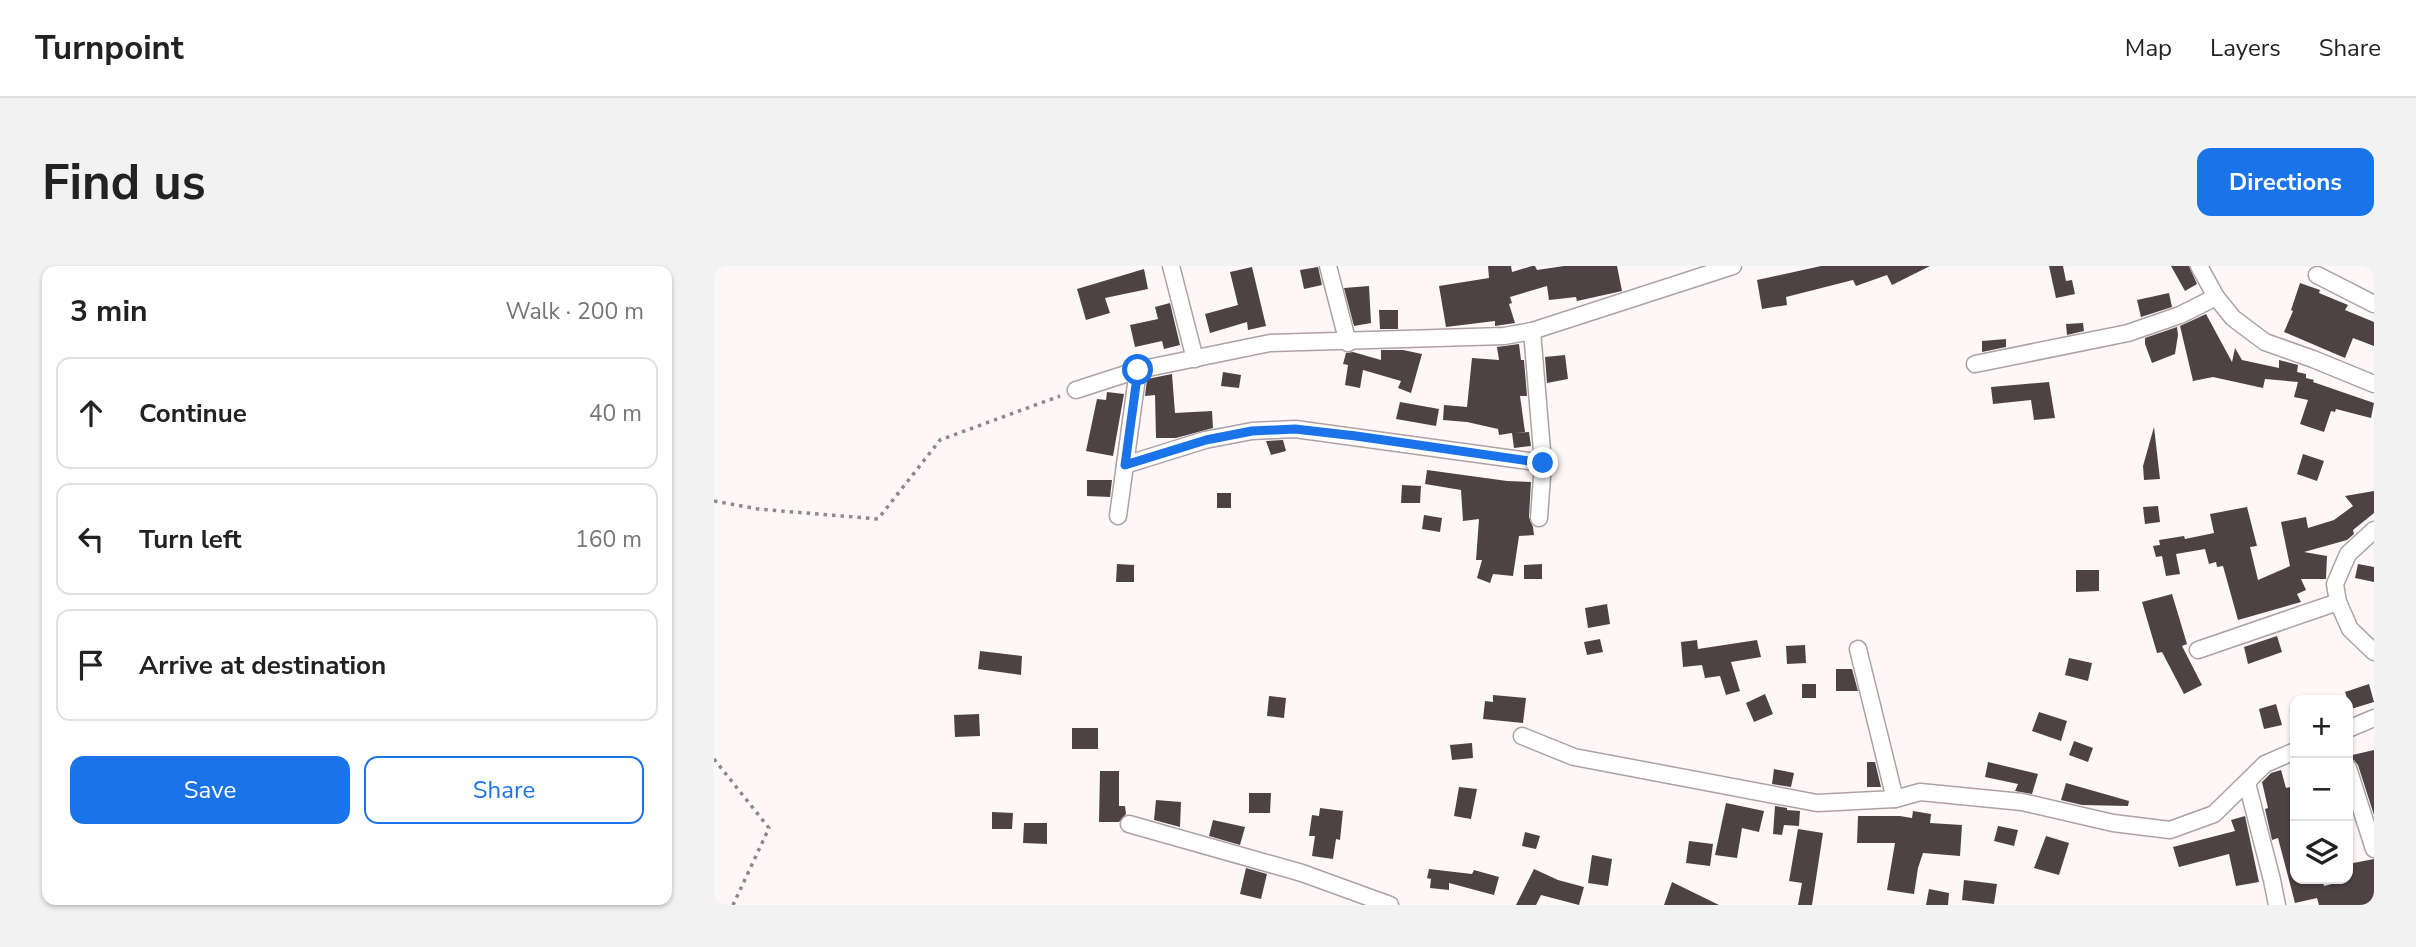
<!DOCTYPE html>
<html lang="en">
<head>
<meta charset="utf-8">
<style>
  :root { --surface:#fff; --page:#f2f2f2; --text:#222; --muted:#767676; --line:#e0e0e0; --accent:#1a73e8 }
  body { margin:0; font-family:"Nunito Sans",sans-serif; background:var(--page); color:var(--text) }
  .controls { position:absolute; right:21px; bottom:21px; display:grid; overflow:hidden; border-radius:14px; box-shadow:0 2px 5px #0004 }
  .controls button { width:63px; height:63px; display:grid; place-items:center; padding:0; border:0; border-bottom:2px solid var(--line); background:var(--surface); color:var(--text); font:35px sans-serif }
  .stop { position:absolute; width:21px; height:21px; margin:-16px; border:5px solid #1a73e8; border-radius:50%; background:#fff }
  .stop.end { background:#1a73e8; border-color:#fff; box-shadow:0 2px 7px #0008 }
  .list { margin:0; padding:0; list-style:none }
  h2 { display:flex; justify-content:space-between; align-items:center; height:91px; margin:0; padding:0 28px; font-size:30px }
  h2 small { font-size:23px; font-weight:400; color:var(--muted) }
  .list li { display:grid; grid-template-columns:46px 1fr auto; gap:21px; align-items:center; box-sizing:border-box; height:112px; margin:0 14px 14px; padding:0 14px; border:2px solid var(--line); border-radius:14px }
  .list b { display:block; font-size:26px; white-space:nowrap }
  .list em { font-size:23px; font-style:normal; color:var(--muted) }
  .actions { display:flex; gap:14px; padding:21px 28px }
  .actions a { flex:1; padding:16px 0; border:2px solid var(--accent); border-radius:14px; text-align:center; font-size:24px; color:var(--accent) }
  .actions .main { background:var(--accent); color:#fff }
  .icon { flex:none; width:38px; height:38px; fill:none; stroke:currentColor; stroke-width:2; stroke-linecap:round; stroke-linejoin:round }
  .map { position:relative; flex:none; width:1660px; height:639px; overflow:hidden; border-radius:14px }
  header { display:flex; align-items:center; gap:42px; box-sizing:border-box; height:98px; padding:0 35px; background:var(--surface); border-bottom:2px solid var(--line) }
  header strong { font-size:33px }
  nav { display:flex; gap:38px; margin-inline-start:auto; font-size:24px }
  .intro { display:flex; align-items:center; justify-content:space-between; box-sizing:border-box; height:168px; padding:0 42px }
  h1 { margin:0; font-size:49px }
  .button { padding:18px 32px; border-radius:14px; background:var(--accent); color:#fff; font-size:24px; font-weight:700 }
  main { display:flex; gap:42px; padding:0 42px }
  aside { flex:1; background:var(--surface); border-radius:14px; box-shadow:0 2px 5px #0004 }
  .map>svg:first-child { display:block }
  .building { fill:#4f4245 }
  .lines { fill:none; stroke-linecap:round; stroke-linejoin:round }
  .street-casing { stroke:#afa0a4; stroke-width:19 }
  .path { stroke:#8d8889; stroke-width:3.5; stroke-dasharray:3.5 5; stroke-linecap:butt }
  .street { stroke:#fff; stroke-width:16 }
  .route { stroke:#1a73e8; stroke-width:9 }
</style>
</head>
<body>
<header>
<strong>Turnpoint</strong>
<nav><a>Map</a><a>Layers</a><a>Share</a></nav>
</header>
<div class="intro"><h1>Find us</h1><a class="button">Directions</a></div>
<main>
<aside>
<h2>3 min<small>Walk · 200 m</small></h2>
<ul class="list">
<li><svg class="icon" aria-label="ahead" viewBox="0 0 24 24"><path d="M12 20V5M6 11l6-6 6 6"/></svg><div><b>Continue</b></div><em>40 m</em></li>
<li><svg class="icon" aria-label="left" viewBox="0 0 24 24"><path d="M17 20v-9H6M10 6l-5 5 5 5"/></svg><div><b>Turn left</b></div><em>160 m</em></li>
<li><svg class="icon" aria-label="arrive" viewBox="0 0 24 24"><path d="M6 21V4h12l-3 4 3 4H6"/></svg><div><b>Arrive at destination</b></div></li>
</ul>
<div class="actions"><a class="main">Save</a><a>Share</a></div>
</aside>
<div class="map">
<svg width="1660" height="639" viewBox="0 0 1660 639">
  <rect width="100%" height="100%" fill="#fdf7f8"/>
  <g class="building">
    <path d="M774 0H797L798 6 818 0H821L823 4 850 0H903L908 25 863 35 862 31 835 34 833 20 796 31 798 37 795 38 801 57 781 60V55L732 61 725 20 775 12Z"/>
    <path d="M1107 0H1216L1178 19 1173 9 1142 20 1139 14 1072 31 1073 39 1048 43 1043 14Z"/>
    <path d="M1335 0H1349L1352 15 1358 14 1361 28 1342 32Z"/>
    <path d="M1457 0H1475L1483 18 1471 25Z"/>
    <path d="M538 1 552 60 534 64 533 56 496 67 491 48 524 39 516 6Z"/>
    <path d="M604 1 608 19 590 23 586 4Z"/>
    <path d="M430 3 434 23 391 32 396 47 372 54 363 23Z"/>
    <path d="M1586 17 1606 24 1605 27 1634 39 1631 44 1660 56V80L1639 72 1631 92 1570 66 1579 45 1577 44Z"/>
    <path d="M655 20 657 57 640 60 630 22Z"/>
    <path d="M1455 27 1458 41 1427 51 1423 34Z"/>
    <path d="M456 37 466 79 450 83 448 75 421 81 416 59 444 53 441 41Z"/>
    <path d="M665 44H684V63H666Z"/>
    <path d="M1492 48 1518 96 1521 82 1528 94 1565 102V94L1584 99 1583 106 1592 108V112L1600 114 1599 116 1660 137 1657 152 1622 143 1621 146 1617 145 1610 166 1586 158 1594 134 1580 131 1584 116 1551 113 1549 122 1499 111 1479 115 1466 60Z"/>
    <path d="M1369 57 1370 65 1353 69 1352 58Z"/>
    <path d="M1463 61 1464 69 1461 88 1438 97 1431 78V72Z"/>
    <path d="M1292 73V81L1268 86V75Z"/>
    <path d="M805 78 807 94H810L813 130H806L811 166 800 167 815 166 817 180 800 182 798 167 785 169 784 163 753 156 729 154 730 139 753 141 758 92 785 94 783 81Z"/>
    <path d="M667 84H689L708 88 697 127 684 122 687 115 649 104 646 122 631 119 634 99 629 98 632 87 639 86 667 94Z"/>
    <path d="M851 89 854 113 833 117 831 91Z"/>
    <path d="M509 106 527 109 525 122 507 120Z"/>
    <path d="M458 108 461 147 498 145 499 162 462 172H442L441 129 431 130 433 113Z"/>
    <path d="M1335 116 1341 152 1320 154 1317 134 1279 138 1277 121Z"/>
    <path d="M393 126 410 128 399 190 372 185 383 133 392 134Z"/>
    <path d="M686 136 725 143 722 160 682 153Z"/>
    <path d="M1440 161 1446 213 1430 214 1429 200Z"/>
    <path d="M569 174 572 185 557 189 552 175Z"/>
    <path d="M1589 188 1610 195 1603 215 1583 208Z"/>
    <path d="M713 204 793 215 817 216 815 251 819 261 820 269 805 270 799 310 779 308 776 317 763 312 768 294H762L765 253 749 255 747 224 711 218Z"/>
    <path d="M373 214H398L396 231 373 230Z"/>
    <path d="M688 219 707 220 706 237H687Z"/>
    <path d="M1660 225V247L1639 264 1640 268 1633 274 1590 286 1613 290 1612 313H1587L1592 324 1583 328 1587 336 1524 354 1509 300 1503 301 1502 296 1495 298 1491 283 1462 288 1466 308 1452 310 1448 290 1442 291 1439 280 1446 279 1445 274 1470 270 1471 273 1500 267 1496 248 1533 241 1543 280 1536 281 1544 314 1576 300 1567 256 1592 251 1594 262 1620 254 1639 240 1631 230Z"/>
    <rect x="503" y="227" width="14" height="15"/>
    <path d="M1444 240 1446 256 1431 258 1429 241Z"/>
    <path d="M710 249 728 252 726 266 708 263Z"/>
    <path d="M403 298 420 299V316H402Z"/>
    <path d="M828 298V313H810V299Z"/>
    <path d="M1644 298 1660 301V316L1641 312Z"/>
    <path d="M1362 304H1385V325L1362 326Z"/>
    <path d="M1458 328 1473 378 1468 380 1488 419 1470 428 1448 386 1443 387 1428 336Z"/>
    <path d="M893 338 896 358 874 362 871 342Z"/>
    <path d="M1563 370 1568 386 1534 398 1530 381Z"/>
    <path d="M886 373 889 386 873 389 870 376Z"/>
    <path d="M983 374 984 383 1043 374 1047 391 1017 396 1026 425 1012 429 1006 410 991 412 988 399 969 401 967 376Z"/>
    <path d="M1091 379 1092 397 1073 398 1072 380Z"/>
    <path d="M266 385 308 390 307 409 264 403Z"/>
    <path d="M1355 392 1378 397 1374 415 1351 409Z"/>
    <path d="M1122 403H1138L1144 425H1122Z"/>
    <rect x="1088" y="418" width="14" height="14"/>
    <path d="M1655 418 1660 436 1637 443 1631 426Z"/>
    <path d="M1051 428 1059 448 1040 456 1032 437Z"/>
    <path d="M779 429 812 432 809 457 769 453 771 435 779 436Z"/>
    <path d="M555 430 572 432 570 452 553 450Z"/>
    <path d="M1562 438 1568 459 1550 463 1545 443Z"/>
    <path d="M1325 446 1353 455 1347 475 1318 465Z"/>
    <path d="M265 448 266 470 241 471 240 449Z"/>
    <rect x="358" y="462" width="26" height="21"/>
    <path d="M1360 475 1379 482 1374 496 1355 489Z"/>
    <path d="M758 477 759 492 738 494 736 479Z"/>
    <path d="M1660 484V549L1644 499 1640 494 1634 492V490Z"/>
    <path d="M1153 496H1161L1167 521H1153Z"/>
    <path d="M1274 496 1324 508 1318 528 1301 525 1304 518 1271 511Z"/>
    <path d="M1060 503 1080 507 1077 521 1058 518Z"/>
    <path d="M1567 504 1572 522 1581 520V613H1608L1610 620 1634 614V598L1660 593V639H1605L1603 632 1581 637 1564 572 1558 574 1551 543 1554 542 1548 516 1557 507Z"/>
    <path d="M386 505H405V540H411L412 548 405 556H385Z"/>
    <path d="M1352 517 1415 535 1414 540 1368 539 1347 534Z"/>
    <path d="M745 521 763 523 757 553 740 550Z"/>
    <path d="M535 527H557L556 547H535Z"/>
    <path d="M442 534 467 536 466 561 440 554Z"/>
    <path d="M1012 537 1050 545 1045 566 1028 562 1023 592 1001 589Z"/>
    <path d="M1061 540 1073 542V544L1086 545 1085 560 1070 559 1068 569 1059 568Z"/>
    <path d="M606 542 629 545 626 574 622 573 619 593 598 590 601 570H595L598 549 605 550Z"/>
    <path d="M1199 545 1217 548 1216 557 1248 559 1246 590 1209 587 1204 602 1200 628 1173 624 1181 577H1143L1144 550H1186L1198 552Z"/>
    <path d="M278 546 299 547 298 563H278Z"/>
    <path d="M1531 550 1545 616 1522 620 1515 588 1465 601 1459 581 1521 565 1517 554Z"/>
    <path d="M499 554 531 561 526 579 495 570Z"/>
    <path d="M310 557H333V578L309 577Z"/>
    <path d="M1284 560 1304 564 1300 580 1280 575Z"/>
    <path d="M1084 563 1109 567 1098 639H1084L1088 617 1075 615Z"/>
    <path d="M811 566 826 570 822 583 808 580Z"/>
    <path d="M1332 570 1355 577 1345 609 1320 602Z"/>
    <path d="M975 575 999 578 996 600 972 597Z"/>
    <path d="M878 589 898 593 894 620 874 617Z"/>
    <path d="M532 602 553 608 547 633 526 628Z"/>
    <path d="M715 603 758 608 760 604 785 611 780 629 735 617V624L716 622 717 613 713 612Z"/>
    <path d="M820 603 844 614 870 621 865 639 827 629 822 639H802Z"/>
    <path d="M1250 614 1283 618 1280 638 1248 634Z"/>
    <path d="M958 616 1005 639H950Z"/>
    <path d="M1215 623 1235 627 1234 639H1212Z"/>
  </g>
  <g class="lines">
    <defs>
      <g id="street">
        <path d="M457 0 481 93"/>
        <path d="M614 0 634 77"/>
        <path d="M1485 0 1502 31 1519 52 1551 76 1599 93 1660 118"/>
        <path d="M1603 9 1660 38"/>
        <path d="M818 65 829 197 825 252"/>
        <path d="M1261 98 1414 67 1466 49 1502 31"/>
        <path d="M362 124 424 104 556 77 790 70 818 65 1019 0"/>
        <path d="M411 199 491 174 538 165 581 163 829 197"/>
        <path d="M404 250 424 104"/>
        <path d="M1660 264 1634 288 1621 318 1624 336 1636 363 1660 386"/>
        <path d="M1144 383 1181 533"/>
        <path d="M1484 384 1624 336"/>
        <path d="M1634 463 1660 452"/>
        <path d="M808 470 860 491 1103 537 1181 533 1206 526 1308 536 1399 557 1456 564 1500 548 1551 498 1581 485"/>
        <path d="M1634 502 1660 583"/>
        <path d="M1533 517 1558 614 1563 639"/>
        <path d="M415 558 588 607 676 639"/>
      </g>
    </defs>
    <use href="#street" class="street-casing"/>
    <g class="path">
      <path d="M0 235 44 243 164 253 226 174 346 130"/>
      <path d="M0 493 55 562 19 639"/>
    </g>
    <use href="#street" class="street"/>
  </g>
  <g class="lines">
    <path class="route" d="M424 104 411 199 492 174 538 165 581 163 642 170 829 197"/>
  </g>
</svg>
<div class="controls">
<button>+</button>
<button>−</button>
<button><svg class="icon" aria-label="layers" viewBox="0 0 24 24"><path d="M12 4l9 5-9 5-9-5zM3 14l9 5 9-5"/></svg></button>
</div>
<div class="stop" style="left:424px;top:104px"></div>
<div class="stop end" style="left:829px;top:197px"></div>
</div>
</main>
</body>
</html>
